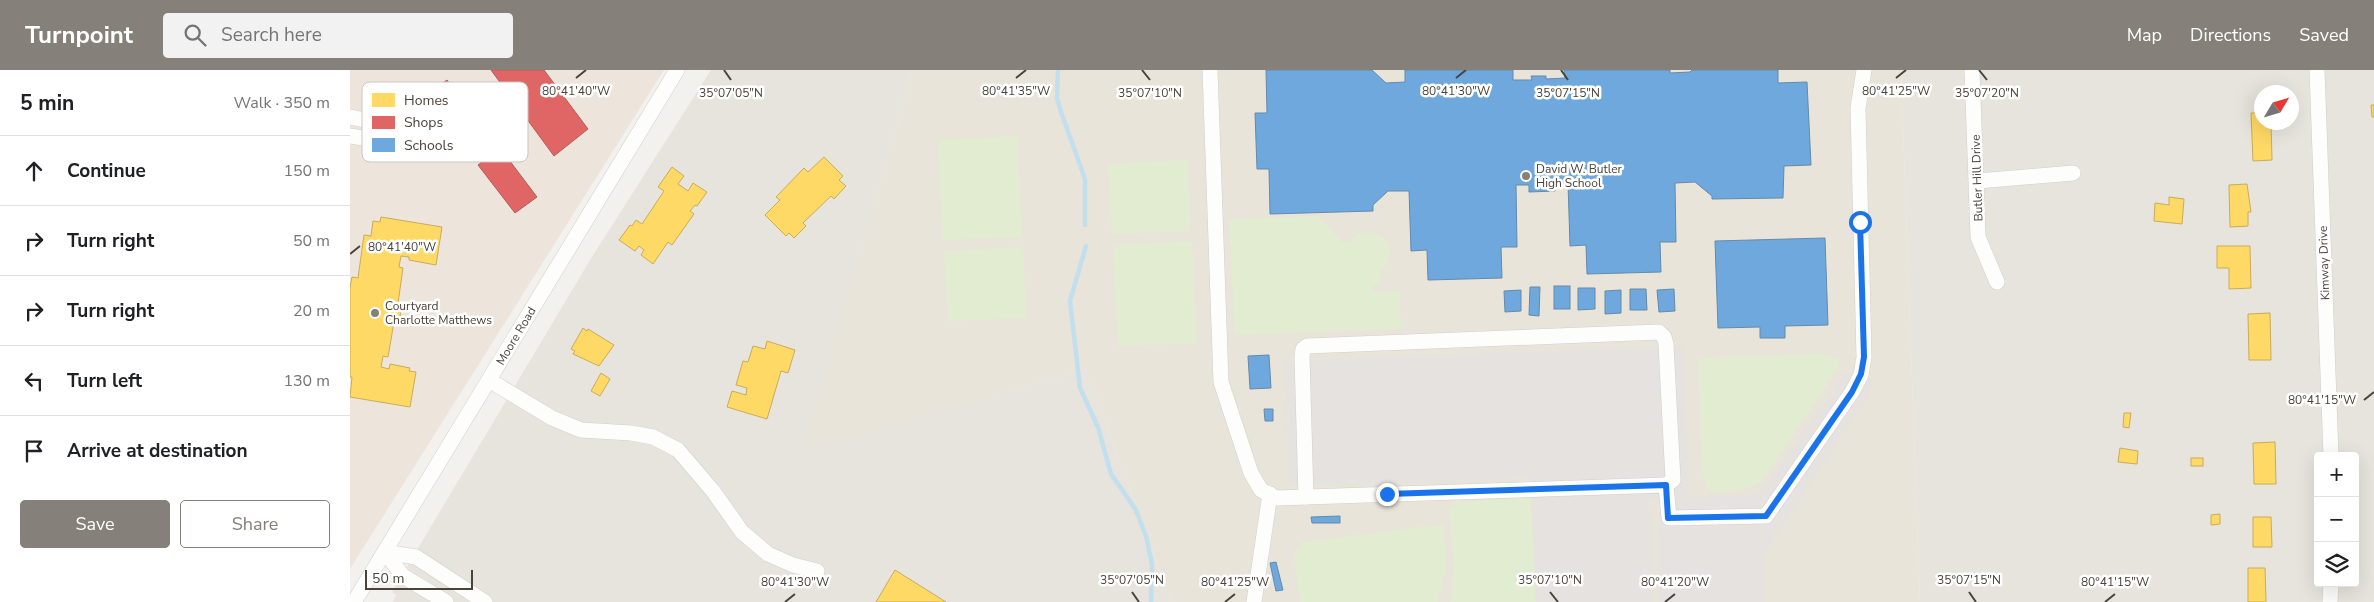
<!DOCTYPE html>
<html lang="en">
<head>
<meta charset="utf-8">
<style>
  :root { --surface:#fff; --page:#f2f2f2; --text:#202124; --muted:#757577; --line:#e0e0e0; --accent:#858079 }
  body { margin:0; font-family:"Nunito Sans",sans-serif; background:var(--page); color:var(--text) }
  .controls { position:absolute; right:15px; bottom:15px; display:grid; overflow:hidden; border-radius:5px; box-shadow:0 5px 20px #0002 }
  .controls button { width:45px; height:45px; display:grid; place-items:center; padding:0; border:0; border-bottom:1px solid var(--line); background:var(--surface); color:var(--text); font:25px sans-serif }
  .compass { position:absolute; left:1904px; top:15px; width:45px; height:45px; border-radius:50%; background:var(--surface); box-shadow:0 5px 20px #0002; rotate:52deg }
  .scale { position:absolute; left:15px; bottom:12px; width:108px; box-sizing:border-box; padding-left:5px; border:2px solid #4a433a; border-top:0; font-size:14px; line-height:18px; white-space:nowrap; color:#4a433a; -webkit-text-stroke:4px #fff; paint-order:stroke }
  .stop { position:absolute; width:15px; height:15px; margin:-11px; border:4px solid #1a73e8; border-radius:50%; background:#fff }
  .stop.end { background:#1a73e8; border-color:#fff; box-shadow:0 1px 5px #0008 }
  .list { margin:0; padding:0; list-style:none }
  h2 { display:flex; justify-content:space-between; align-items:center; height:65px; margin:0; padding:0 20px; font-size:21px }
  h2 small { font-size:16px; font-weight:400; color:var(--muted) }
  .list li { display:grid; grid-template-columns:32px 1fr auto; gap:15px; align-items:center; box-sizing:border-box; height:70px; padding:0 20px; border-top:1px solid var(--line) }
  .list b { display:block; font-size:19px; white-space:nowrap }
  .list em { font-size:16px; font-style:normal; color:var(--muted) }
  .actions { display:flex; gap:10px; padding:15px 20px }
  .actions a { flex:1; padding:11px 0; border:1px solid var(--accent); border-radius:5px; text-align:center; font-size:18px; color:var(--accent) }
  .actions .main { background:var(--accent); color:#fff }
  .icon { flex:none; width:28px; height:28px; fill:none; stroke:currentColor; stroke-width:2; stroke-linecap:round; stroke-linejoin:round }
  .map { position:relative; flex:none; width:2024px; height:532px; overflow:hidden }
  header { display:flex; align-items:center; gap:30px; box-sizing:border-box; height:70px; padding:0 25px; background:var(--accent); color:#fff }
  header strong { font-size:24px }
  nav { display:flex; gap:28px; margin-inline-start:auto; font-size:18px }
  .search { width:350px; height:45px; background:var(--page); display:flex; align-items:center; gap:12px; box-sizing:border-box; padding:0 18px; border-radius:5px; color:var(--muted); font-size:19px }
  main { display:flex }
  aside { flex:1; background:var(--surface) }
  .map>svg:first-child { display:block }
  .residential { fill:#e7e3dd; fill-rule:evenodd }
  .commercial { fill:#ede5dc }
  .education { fill:#e9e4da }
  .green { fill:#e2ecd0 }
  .parking { fill:#e5e2df }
  .homes { fill:#ffd966; stroke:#c9ac59 }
  .shops { fill:#e06666; stroke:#b35c59 }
  .schools { fill:#6fa8dc; stroke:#648aab }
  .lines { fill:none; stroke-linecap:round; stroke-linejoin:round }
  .stream { stroke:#c2dfee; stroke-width:4.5 }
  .minor-casing { stroke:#d1cfcc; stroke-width:16 }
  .minor { stroke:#fdfdfc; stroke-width:15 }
  .route { stroke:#1a73e8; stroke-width:6 }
  .ticks { fill:none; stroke:#4a433a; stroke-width:2 }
  .poi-dot { fill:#858079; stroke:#fff; stroke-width:2 }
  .labels { text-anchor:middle; stroke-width:5; stroke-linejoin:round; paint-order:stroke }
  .poi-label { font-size:12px; fill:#4a433a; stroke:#fff; text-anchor:start }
  .street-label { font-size:12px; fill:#4a433a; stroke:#fff }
  .key { fill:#fff; stroke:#c9c7c4; stroke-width:1 }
  .key-label { font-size:14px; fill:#4a433a }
  .ticks-label { font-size:12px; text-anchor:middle; fill:#4a433a; stroke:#fff; stroke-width:5; stroke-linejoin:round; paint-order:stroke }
</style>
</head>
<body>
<header>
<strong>Turnpoint</strong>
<div class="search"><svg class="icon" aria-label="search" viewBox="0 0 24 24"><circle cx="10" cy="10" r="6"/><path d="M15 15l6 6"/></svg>Search here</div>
<nav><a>Map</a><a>Directions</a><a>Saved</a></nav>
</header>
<main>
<aside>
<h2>5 min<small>Walk · 350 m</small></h2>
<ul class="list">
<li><svg class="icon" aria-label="ahead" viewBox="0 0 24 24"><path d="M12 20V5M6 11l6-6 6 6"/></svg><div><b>Continue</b></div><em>150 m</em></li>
<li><svg class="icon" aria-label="right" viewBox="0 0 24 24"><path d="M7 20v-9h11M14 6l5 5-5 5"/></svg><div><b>Turn right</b></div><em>50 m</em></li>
<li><svg class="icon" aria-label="right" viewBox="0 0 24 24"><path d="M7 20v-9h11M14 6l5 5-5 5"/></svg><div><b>Turn right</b></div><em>20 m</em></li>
<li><svg class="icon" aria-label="left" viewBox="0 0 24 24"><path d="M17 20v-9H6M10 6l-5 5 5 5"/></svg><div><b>Turn left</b></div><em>130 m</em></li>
<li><svg class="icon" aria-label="arrive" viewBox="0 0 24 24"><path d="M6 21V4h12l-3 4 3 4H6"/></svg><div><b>Arrive at destination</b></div></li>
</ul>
<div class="actions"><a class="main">Save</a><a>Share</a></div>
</aside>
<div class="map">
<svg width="2024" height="532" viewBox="0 0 2024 532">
  <rect width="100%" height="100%" fill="#f3f1ee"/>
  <g class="residential">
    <path d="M361 0H563L452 382 736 299 821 532H43L46 525 42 522 240 190Z"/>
    <path d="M1551 0H2024V532H1570ZM1912 22H1942V52H1912ZM1968 386H2005V513H1968Z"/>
  </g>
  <path class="commercial" d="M0 0H314L0 499Z"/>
  <path class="education" d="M563 0H1551L1570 532H821L736 299 451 383Z"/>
  <g class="green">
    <path d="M667 66 672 167 593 170 588 70Z"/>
    <path d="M837 90 841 161 762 164 758 94Z"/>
    <path d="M970 146V149L992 172 998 173C1023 144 1057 182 1031 199L1030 214 1023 216 1022 222 1049 221 1051 259 885 265 879 149Z"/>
    <path d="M842 171 847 273 768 276 763 175Z"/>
    <path d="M673 177 676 248 598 251 594 181Z"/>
    <path d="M1474 284 1490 290 1488 298 1413 410 1391 421 1366 423 1356 418 1352 399 1348 290 1357 287Z"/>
    <path d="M1181 428 1186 532H1101L1104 493 1099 438 1105 432Z"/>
    <path d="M1094 454 1096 498 1088 532H950L944 483 952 472Z"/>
  </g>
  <path class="parking" d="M1333 276 1339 427 1397 426 1412 420 1493 307 1494 301 1524 311 1515 329 1413 486V532H1309L1308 455 1313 446 1331 428 1299 430 1302 532H1186L1180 408 939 415 935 291Z"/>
  <g class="homes">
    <path d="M2021 35H2024V47H2022Z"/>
    <path d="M1901 43H1912V52H1921L1922 90 1903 91Z"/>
    <path d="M474 87 493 106 489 110 496 116 484 129 481 126 453 153 456 156 444 168 439 163 436 166 415 145 430 130 426 127 454 98 458 102Z"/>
    <path d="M322 97 334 106 328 114 338 121 343 113 357 122 347 136 345 135 340 141 344 144 322 175 318 172 303 194 291 185 294 180 289 176 285 181 269 170 280 155 282 156 286 150 292 154 314 121 308 117Z"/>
    <path d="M1897 114 1901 142H1898V156L1880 157 1879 115Z"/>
    <path d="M1819 127 1834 129 1832 154 1804 151 1805 133 1819 135Z"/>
    <path d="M31 147 92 157 86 195 59 190V187L51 186 49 197 53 198 48 233 52 234 49 253 44 252 38 287 33 286 31 297 39 299 40 294 60 298 59 301 66 302 60 337 0 327 2 307H0V218L2 207 8 208 14 165 21 166 23 151 30 152Z"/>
    <path d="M1867 176H1900L1901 218 1879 219V198H1867Z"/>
    <path d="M1920 243 1921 290H1899L1898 244Z"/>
    <path d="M233 258 237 261 238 259 264 275 249 296 223 284 225 281 221 279Z"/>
    <path d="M417 271 445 280 438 303 431 301 417 349 377 337 382 321 396 325 397 318 386 315 393 291 398 292 403 276 415 279Z"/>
    <path d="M251 303 260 309 250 326 241 321Z"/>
    <path d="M1774 343H1781L1779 358 1773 357Z"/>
    <path d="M1925 372 1926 414H1904L1903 373Z"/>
    <path d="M1770 378 1788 381 1787 394 1768 392Z"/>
    <rect x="1841" y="388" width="12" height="8"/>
    <path d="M1870 444V454L1861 455V445Z"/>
    <path d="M1903 447H1921L1922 477H1903Z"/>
    <path d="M1898 498H1915L1916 532H1898Z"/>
    <path d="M545 500 596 532H526Z"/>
  </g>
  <g class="shops">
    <path d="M141 0H194L238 59 204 86Z"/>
    <path d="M97 10 112 31 95 43 80 22Z"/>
    <path d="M150 78 187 127 165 143 128 95Z"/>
  </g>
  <g class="schools">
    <path d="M916 0H1022L1036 13 1055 12V0H1163V10H1182L1181 6H1196V9L1215 8 1214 0H1320V3L1340 2 1342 0H1428V13L1457 12 1461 95 1434 96 1433 128 1362 129V126L1345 112 1325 113 1326 172H1310L1311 202 1237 204 1236 175 1220 176 1218 113H1205V121L1179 122V115H1166L1167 177H1151L1152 208 1078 210 1077 180 1061 181 1059 121H1038L1023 135V141L920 144 919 99H907L905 43H917Z"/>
    <path d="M1475 168 1478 255 1435 256V268H1410V257L1368 258 1365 171Z"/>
    <rect x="1204" y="216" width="16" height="23"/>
    <path d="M1180 217H1190L1189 246 1179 245Z"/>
    <path d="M1228 218H1245V239L1228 240Z"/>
    <path d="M1280 219H1296L1297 240H1280Z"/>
    <path d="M1324 219 1325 241 1309 242 1307 220Z"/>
    <path d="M1171 220V241L1155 242 1154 221Z"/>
    <path d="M1271 220V243L1255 244V221Z"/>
    <path d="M919 285 921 318 900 319 898 286Z"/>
    <path d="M914 339H923V351H915Z"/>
    <path d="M990 446V453H962L961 447Z"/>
    <path d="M926 492 933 520 926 521 920 493Z"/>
  </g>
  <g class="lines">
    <g class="stream">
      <path d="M708 0 707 28 710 39 735 109V155"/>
      <path d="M736 176 720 231 730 318 748 357 761 404 786 440 796 466 802 494 801 532"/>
    </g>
    <defs>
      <g id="minor">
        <path d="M860 0 871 312 901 403 911 420 926 428 1316 415 1319 448 1416 446 1502 322 1511 305 1514 287 1508 38 1514 0"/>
        <path d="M1622 0 1628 167 1647 212"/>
        <path d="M1967 0 1981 386"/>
        <path d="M0 47 31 53 58 69"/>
        <path d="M0 66 36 72 58 69"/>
        <path d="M1628 111 1723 103"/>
        <path d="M139 310 202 348 231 360 281 363 303 367 328 380 363 421 392 462 418 484 443 495 467 501"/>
        <path d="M956 427 952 287 953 279 957 276 1309 262 1314 267 1316 274 1323 410 1316 415"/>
        <path d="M35 482 66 487 135 532"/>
        <path d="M35 482 53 506 96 532"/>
        <path d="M4 532 327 0"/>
        <path d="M904 532 920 424"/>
        <path d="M1980 532 1981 513"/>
      </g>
    </defs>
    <use href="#minor" class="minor-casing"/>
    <use href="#minor" class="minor"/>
  </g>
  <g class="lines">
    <path class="route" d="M1037 424 1316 415 1318 448 1416 446 1502 322 1511 304 1514 287 1510 152"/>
  </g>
  <path class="ticks" d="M374 0 381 10M792 0 800 10M1211 0 1218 10M1629 0 1637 10M226 8 236 0M666 8 676 0M1106 8 1116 0M1546 8 1556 0M0 184 10 176M2014 330 2024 322M782 522 789 532M1200 522 1208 532M1619 522 1626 532M435 532 445 524M875 532 885 524M1315 532 1325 524M1755 532 1765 524"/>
  <g class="poi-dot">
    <circle cx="1176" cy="106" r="5"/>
    <circle cx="25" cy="243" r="5"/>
  </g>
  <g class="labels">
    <g class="poi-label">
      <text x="1186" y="103">David W. Butler<tspan x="1186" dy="14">High School</tspan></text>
      <text x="35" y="240">Courtyard<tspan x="35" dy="14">Charlotte Matthews</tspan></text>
    </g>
    <g class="street-label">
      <text transform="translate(1627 108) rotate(-92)" y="4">Butler Hill Drive</text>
      <text transform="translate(1974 193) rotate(-92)" y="4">Kimway Drive</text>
      <text transform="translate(166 266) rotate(-59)" y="4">Moore Road</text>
    </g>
  </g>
  <rect x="12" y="12" width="166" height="80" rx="8" class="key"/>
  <rect x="22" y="23" width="23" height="14" fill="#ffd966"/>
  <rect x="22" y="46" width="23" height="13" fill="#e06666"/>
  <rect x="22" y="68" width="23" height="14" fill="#6fa8dc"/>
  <g class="key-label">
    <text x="54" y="35">Homes</text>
    <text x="54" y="57">Shops</text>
    <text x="54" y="80">Schools</text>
  </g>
  <g class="ticks-label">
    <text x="226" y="25">80°41'40"W</text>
    <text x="666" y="25">80°41'35"W</text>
    <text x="1106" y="25">80°41'30"W</text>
    <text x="1546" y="25">80°41'25"W</text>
    <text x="381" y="27">35°07'05"N</text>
    <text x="800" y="27">35°07'10"N</text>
    <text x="1218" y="27">35°07'15"N</text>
    <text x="1637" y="27">35°07'20"N</text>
    <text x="52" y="181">80°41'40"W</text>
    <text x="1972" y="334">80°41'15"W</text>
    <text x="782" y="514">35°07'05"N</text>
    <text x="1200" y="514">35°07'10"N</text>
    <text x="1619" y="514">35°07'15"N</text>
    <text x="445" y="516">80°41'30"W</text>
    <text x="885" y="516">80°41'25"W</text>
    <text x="1325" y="516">80°41'20"W</text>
    <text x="1765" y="516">80°41'15"W</text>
  </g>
</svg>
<div class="controls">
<button>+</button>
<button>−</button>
<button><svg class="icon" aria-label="layers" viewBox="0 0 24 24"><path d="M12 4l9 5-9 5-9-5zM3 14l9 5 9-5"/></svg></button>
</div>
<svg class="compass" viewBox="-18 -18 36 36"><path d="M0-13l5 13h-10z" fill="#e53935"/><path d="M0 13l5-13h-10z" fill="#757577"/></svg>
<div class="scale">50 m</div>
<div class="stop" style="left:1510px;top:152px"></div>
<div class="stop end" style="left:1037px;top:424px"></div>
</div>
</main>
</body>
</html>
